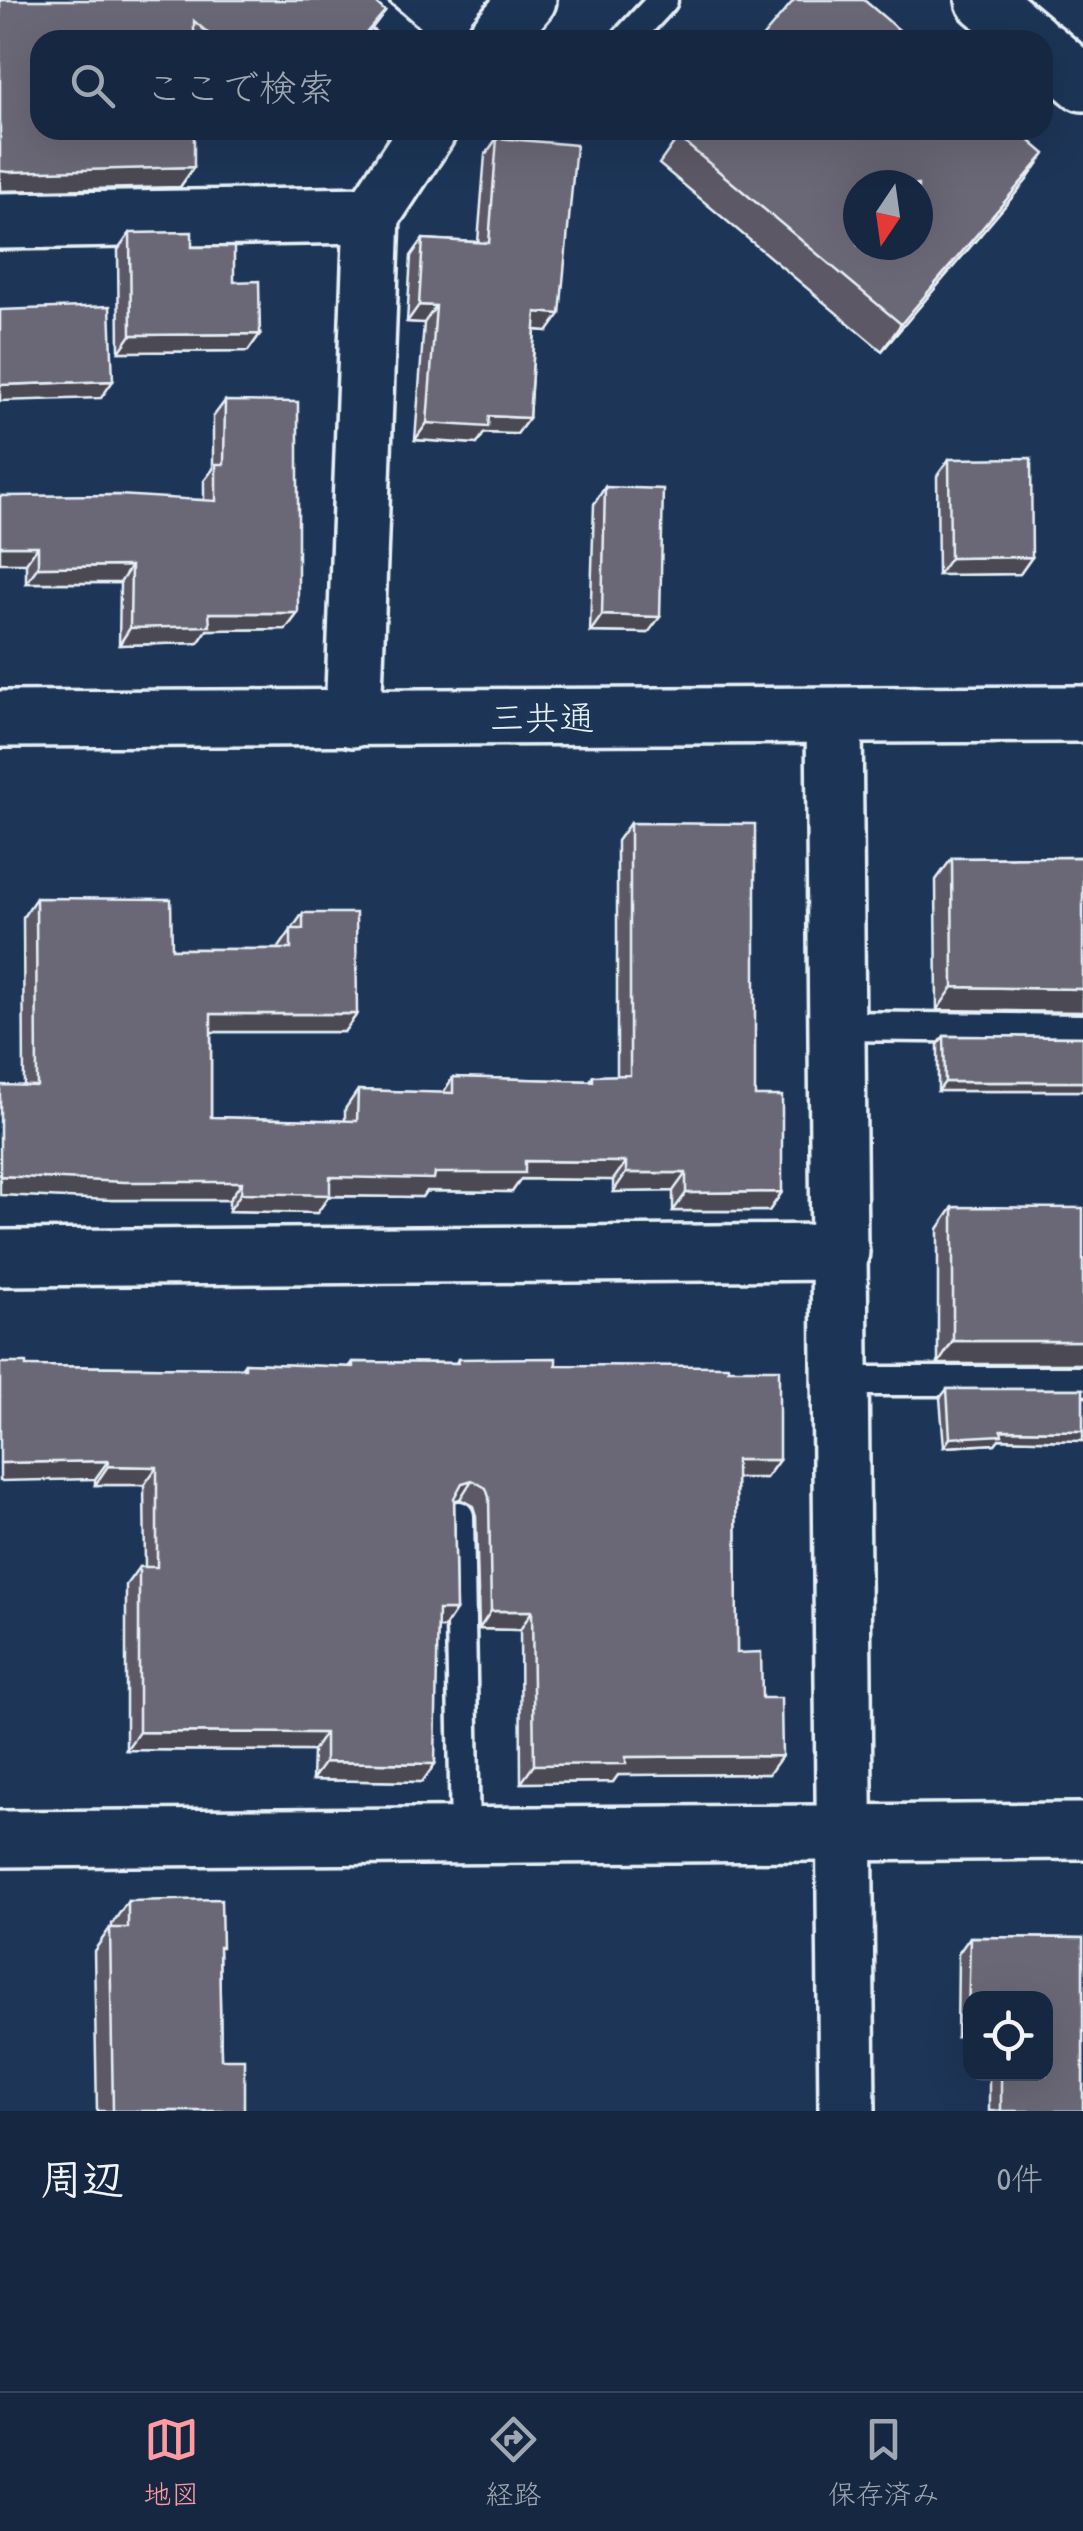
<!DOCTYPE html>
<html lang="ja">
<head>
<meta charset="utf-8">
<style>
  :root { --surface:#162841; --page:#1f3048; --text:#f1f3f6; --muted:#9ea6b1; --line:#35445a; --accent:#ff9aa2 }
  body { margin:0; font-family:"Patrick Hand","Klee One",sans-serif; background:var(--page); color:var(--text) }
  .controls { position:absolute; right:30px; bottom:30px; display:grid; overflow:hidden; border-radius:20px; box-shadow:0 10px 40px #0002 }
  .controls button { width:90px; height:90px; display:grid; place-items:center; padding:0; border:0; border-bottom:2px solid var(--line); background:var(--surface); color:var(--text); font:50px sans-serif }
  .compass { position:absolute; left:843px; top:170px; width:90px; height:90px; border-radius:50%; background:var(--surface); box-shadow:0 10px 40px #0002; rotate:193deg }
  .list { margin:0; padding:0; list-style:none }
  h2 { display:flex; justify-content:space-between; align-items:center; height:130px; margin:0; padding:0 40px; font-size:42px }
  h2 small { font-size:32px; font-weight:400; color:var(--muted) }
  .icon { flex:none; width:55px; height:55px; fill:none; stroke:currentColor; stroke-width:2; stroke-linecap:round; stroke-linejoin:round }
  .map { position:relative; flex:none; width:1083px; height:2111px; overflow:hidden }
  .search { position:absolute; background:var(--surface); box-shadow:0 10px 40px #0002; left:30px; right:30px; top:30px; height:110px; display:flex; align-items:center; gap:25px; box-sizing:border-box; padding:0 35px; border-radius:30px; color:var(--muted); font-size:38px }
  .sheet { height:280px; background:var(--surface) }
  nav { display:flex; justify-content:space-around; align-items:center; box-sizing:border-box; height:140px; border-top:2px solid var(--line); background:var(--surface); font-size:28px; color:var(--muted) }
  nav a { display:grid; justify-items:center; gap:5px }
  nav .on { color:var(--accent) }
  .map>svg:first-child { display:block }
  .lines { fill:none; stroke-linecap:round; stroke-linejoin:round }
  .service-casing { stroke:#e8f1f8; stroke-width:35 }
  .minor-casing { stroke:#e8f1f8; stroke-width:62 }
  .tertiary-casing { stroke:#e8f1f8; stroke-width:62 }
  .primary-casing { stroke:#e8f1f8; stroke-width:62 }
  .service { stroke:#1d3557; stroke-width:28 }
  .minor { stroke:#1d3557; stroke-width:55 }
  .tertiary { stroke:#1d3557; stroke-width:55 }
  .primary { stroke:#1d3557; stroke-width:55 }
  .wall { fill:#5c5965; stroke:#e8f1f8; stroke-width:2.5 }
  .shaded-wall { fill:#4b4853; stroke:#e8f1f8; stroke-width:2.5 }
  .building { fill:#6b6776; stroke:#e8f1f8; stroke-width:2.5; fill-rule:evenodd }
  .labels { text-anchor:middle; stroke-width:10; stroke-linejoin:round; paint-order:stroke }
  .street-label { font-size:35px; fill:#e8f1f8; stroke:#1d3557 }
</style>
</head>
<body>
<div class="map">
<svg width="1083" height="2111" viewBox="0 0 1083 2111">
  <rect width="100%" height="100%" fill="#1d3557"/>
  <filter id="ink" filterUnits="userSpaceOnUse"><feTurbulence type="fractalNoise" baseFrequency=".01" numOctaves="2"/><feDisplacementMap in="SourceGraphic" scale="20" xChannelSelector="R" yChannelSelector="G"/><feConvolveMatrix kernelMatrix="1 2 1 2 8 2 1 2 1" color-interpolation-filters="sRGB"/></filter>
  <g filter="url(#ink)">
    <g class="lines">
      <defs>
        <g id="service">
          <path d="M362 0 409 40"/>
          <path d="M626 40 663 0"/>
          <path d="M838 1026 1083 1029"/>
          <path d="M842 1381H1083"/>
          <path d="M459 1516 465 1835"/>
        </g>
        <g id="minor">
          <path d="M494 40 528 0"/>
          <path d="M0 221 372 215"/>
          <path d="M834 716 847 2111"/>
          <path d="M353 719 372 215 428 130"/>
          <path d="M0 1258 841 1252"/>
          <path d="M0 1839 1083 1831"/>
        </g>
        <path id="tertiary" d="M0 719 1083 714"/>
        <g id="primary">
          <path d="M984 0 1032 40"/>
          <path d="M1043 49 1083 83"/>
        </g>
      </defs>
      <use href="#service" class="service-casing"/>
      <use href="#minor" class="minor-casing"/>
      <use href="#tertiary" class="tertiary-casing"/>
      <use href="#primary" class="primary-casing"/>
      <use href="#service" class="service"/>
      <use href="#minor" class="minor"/>
      <use href="#tertiary" class="tertiary"/>
      <use href="#primary" class="primary"/>
    </g>
    <g class="wall">
      <path d="M0 0 385 11 363 40H40L194 167 180 187Z"/>
      <path d="M678 137 1026 181 882 351 659 164Z"/>
      <path d="M497 138 548 331 535 330 529 418 517 434 484 433 477 444 415 440 424 323 407 322 411 256 423 239 478 242 485 155Z"/>
      <path d="M130 233 192 247 234 282 260 334 248 351 119 352 118 250Z"/>
      <path d="M225 401 298 613 286 629 207 630 198 643 119 645 120 583H26V563L0 496 204 500V481L213 469V417Z"/>
      <path d="M949 459 1032 557 1020 574 938 575 937 476Z"/>
      <path d="M605 487 648 633 590 632 594 504Z"/>
      <path d="M630 823 755 1096 782 1192 769 1211H673V1191L613 1192V1180L521 1179 512 1192 426 1191 422 1197 329 1196 317 1213 229 1211V1200H111L24 1086 23 917 36 898 172 949H278L303 913 357 1014 344 1032H211V1117L345 1121V1109L358 1090 443 1093 453 1077 590 1081 593 1076H617V841Z"/>
      <path d="M1083 857V1012L937 1010 936 880 952 858Z"/>
      <path d="M944 1036 1083 1037V1091H938V1045Z"/>
      <path d="M953 1207 1083 1364H938V1229Z"/>
      <path d="M458 1359 556 1365 728 1369 779 1460 766 1478H736L737 1653 762 1698 769 1774 618 1775 613 1782 521 1783 520 1630 479 1629 476 1516 473 1506 460 1499 454 1500 456 1610 444 1628H438L422 1782 312 1780 313 1751 126 1750V1585L139 1567H145L144 1485H95V1479L26 1366 241 1368 245 1363 349 1367 353 1362 456 1363Z"/>
      <path d="M947 1389H1083V1441L999 1439 995 1444 944 1447 940 1398Z"/>
      <path d="M128 1901 219 1951 221 2059 244 2111H97L94 1951 110 1928H112V1924Z"/>
      <path d="M970 1937 1083 1938V2111H989V2074H1046V1998H970V2037H957L958 1954Z"/>
    </g>
    <g class="shaded-wall">
      <path d="M385 11 363 40H360Z"/>
      <path d="M1045 154 1026 181 882 351 901 324Z"/>
      <path d="M194 167 180 187 0 191V171Z"/>
      <path d="M419 305 436 306 424 323 407 322Z"/>
      <path d="M536 312 560 314 548 331 524 329Z"/>
      <path d="M260 334 248 351 119 352 131 335Z"/>
      <path d="M113 381 101 398 0 401V385Z"/>
      <path d="M489 416 529 418 517 434 484 433 477 444 415 440 427 423Z"/>
      <path d="M0 546H38L26 563H0Z"/>
      <path d="M1032 557 1020 574 938 575 950 558Z"/>
      <path d="M131 566 120 583H26L38 567Z"/>
      <path d="M209 613H298L286 629 207 630 198 643 119 645 130 628Z"/>
      <path d="M602 615 660 617 648 633 590 632Z"/>
      <path d="M953 987 1083 989V1012L937 1010Z"/>
      <path d="M211 1014H357L344 1032H198Z"/>
      <path d="M945 1082H1083V1091H938Z"/>
      <path d="M525 1161 626 1162 613 1180 521 1179 512 1192 426 1191 422 1197 329 1196 317 1213 229 1211 241 1193 330 1177 435 1173Z"/>
      <path d="M626 1173H686L673 1191 613 1192Z"/>
      <path d="M0 1176 242 1182 229 1200H111L0 1195Z"/>
      <path d="M782 1192 769 1211H673L686 1193Z"/>
      <path d="M953 1341H1083V1364H938Z"/>
      <path d="M1001 1430 1083 1431V1441L999 1439 995 1444 944 1447 950 1438Z"/>
      <path d="M736 1460H779L766 1478H723Z"/>
      <path d="M108 1461 95 1479 0 1481V1463Z"/>
      <path d="M108 1466 157 1467 144 1485H95Z"/>
      <path d="M472 1480 460 1499 449 1502 462 1483Z"/>
      <path d="M438 1610H456L444 1628H426Z"/>
      <path d="M491 1611H532L520 1630 479 1629Z"/>
      <path d="M139 1732 325 1733 313 1751 126 1750Z"/>
      <path d="M782 1756 769 1774 618 1775 613 1782 521 1783 534 1765 626 1757Z"/>
      <path d="M325 1762 435 1764 422 1782 312 1780Z"/>
      <path d="M968 2020H970V2037H957Z"/>
    </g>
    <g class="building">
      <path d="M0 0H373L385 11 360 40H216L194 21V40H40V130H194V167L8 172 0 171Z"/>
      <path d="M794 0H864L911 40H760Z"/>
      <path d="M684 130H1017L1045 154 901 324 678 137ZM858 185H918V245H858Z"/>
      <path d="M497 138 576 145 560 314 536 312 529 418 489 416 488 427 427 423 436 306 419 305 423 239 489 243Z"/>
      <path d="M192 232V247H234V282L259 281 260 334 131 335 130 233Z"/>
      <path d="M110 306 113 381 0 385V310Z"/>
      <path d="M225 401 298 402V613H209L210 626 130 628 131 566 38 567V546H0V496L118 495 216 501V464H224Z"/>
      <path d="M1031 458 1032 557 950 558 949 459Z"/>
      <path d="M605 487 663 489 660 617 602 615Z"/>
      <path d="M630 823 755 824V1096H782V1192L686 1193V1173H626V1162L525 1161V1173H435L434 1179 330 1177V1195L241 1193 242 1182H124L0 1176V1085L37 1086 36 898 171 899 172 949H291V929H303V913H356L357 1014H211V1117L357 1121 358 1090 453 1093V1077L593 1081V1076L630 1075Z"/>
      <path d="M1083 857V989L953 987 952 858Z"/>
      <path d="M944 1036 1083 1037V1082H945Z"/>
      <path d="M953 1207 1083 1208V1341H953Z"/>
      <path d="M556 1358V1365L728 1366V1369H779V1460H736L737 1653 761 1652 762 1698H781L782 1756 626 1757V1764L534 1765 532 1611H491L489 1497 486 1488 472 1480 462 1483 454 1498 456 1610H438L435 1764 325 1762V1733L139 1732V1567H157V1467L108 1466V1461L0 1463V1363H26V1366L245 1368V1363L353 1367V1362L458 1363V1359Z"/>
      <path d="M947 1389H1083V1431L1001 1430 1002 1435 950 1438Z"/>
      <path d="M221 1899 222 1947H219L221 2059H244V2111H113L110 1928H128V1901Z"/>
      <path d="M970 1937 1083 1938V2111H1001V2074H1046V1998H970V2020H968Z"/>
    </g>
  </g>
  <g class="labels">
    <g class="street-label">
      <text x="542" y="730">三共通</text>
    </g>
  </g>
</svg>
<div class="controls">
<button><svg class="icon" aria-label="locate" viewBox="0 0 24 24"><circle cx="12" cy="12" r="6"/><path d="M12 2v4M12 18v4M2 12h4M18 12h4"/></svg></button>
</div>
<svg class="compass" viewBox="-18 -18 36 36"><path d="M0-13l5 13h-10z" fill="#e53935"/><path d="M0 13l5-13h-10z" fill="#9ea6b1"/></svg>
<div class="search"><svg class="icon" aria-label="search" viewBox="0 0 24 24"><circle cx="10" cy="10" r="6"/><path d="M15 15l6 6"/></svg>ここで検索</div>
</div>
<section class="sheet">
<h2>周辺<small>0件</small></h2>
<ul class="list">
</ul>
</section>
<nav>
<a class="on"><svg class="icon" aria-label="map" viewBox="0 0 24 24"><path d="M3 6l6-2 6 2 6-2v14l-6 2-6-2-6 2zM9 4v14M15 6v14"/></svg>地図</a>
<a><svg class="icon" aria-label="directions" viewBox="0 0 24 24"><path d="M12 3l9 9-9 9-9-9zM9 14v-3h6M13 9l2 2-2 2"/></svg>経路</a>
<a><svg class="icon" aria-label="saved" viewBox="0 0 24 24"><path d="M7 4h10v16l-5-4-5 4z"/></svg>保存済み</a>
</nav>
</body>
</html>
